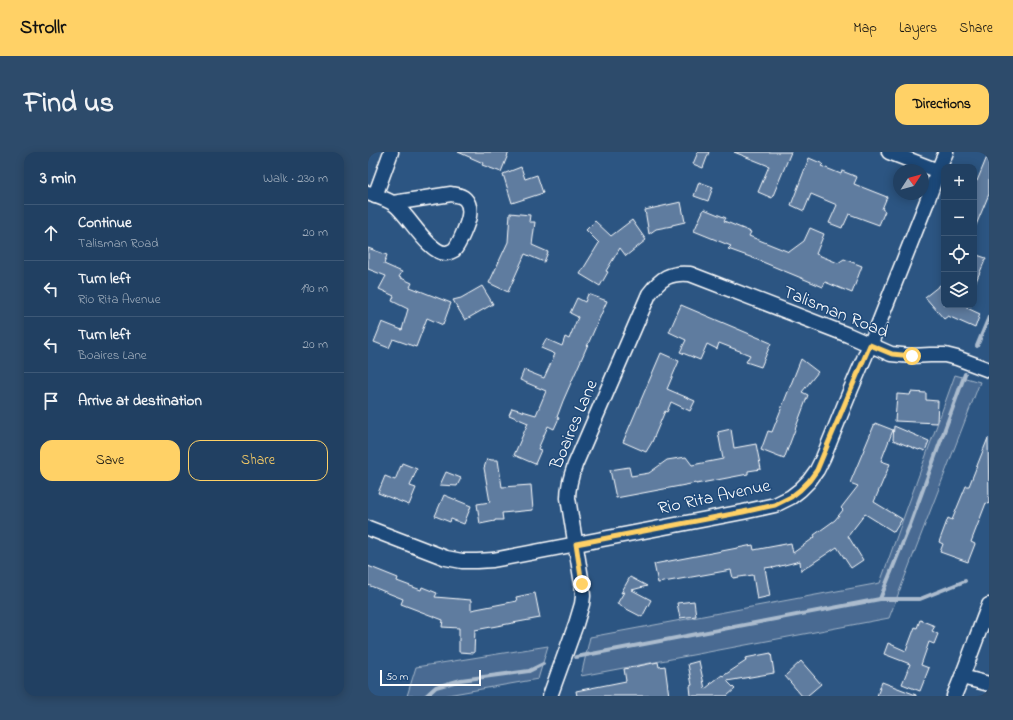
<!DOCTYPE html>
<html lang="en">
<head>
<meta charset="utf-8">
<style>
  :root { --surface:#214062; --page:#2d4b6b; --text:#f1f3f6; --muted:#a2afbe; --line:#3e5977; --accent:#ffd166 }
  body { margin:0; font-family:"Indie Flower",sans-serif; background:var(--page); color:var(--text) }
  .controls { position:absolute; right:12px; top:12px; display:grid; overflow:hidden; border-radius:8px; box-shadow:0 2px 10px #0003 }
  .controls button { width:36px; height:36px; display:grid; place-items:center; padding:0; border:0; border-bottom:1px solid var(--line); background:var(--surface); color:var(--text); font:20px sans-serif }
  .compass { position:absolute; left:525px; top:12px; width:36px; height:36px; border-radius:50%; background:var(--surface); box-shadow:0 2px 10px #0003; rotate:54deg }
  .scale { position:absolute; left:12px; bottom:10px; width:101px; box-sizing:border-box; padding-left:4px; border:2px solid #fff; border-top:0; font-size:11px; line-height:14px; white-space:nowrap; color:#fff; -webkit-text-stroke:3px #1f4a7a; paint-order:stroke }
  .stop { position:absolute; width:12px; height:12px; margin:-9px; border:3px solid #ffd166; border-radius:50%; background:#fff }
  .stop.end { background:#ffd166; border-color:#fff; box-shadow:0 1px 4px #0008 }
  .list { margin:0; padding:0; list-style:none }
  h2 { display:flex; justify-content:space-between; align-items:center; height:52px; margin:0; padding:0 16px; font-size:17px }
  h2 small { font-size:13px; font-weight:400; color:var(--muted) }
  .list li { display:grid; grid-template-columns:26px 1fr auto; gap:12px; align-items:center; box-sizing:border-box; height:56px; padding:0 16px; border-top:1px solid var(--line) }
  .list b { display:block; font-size:15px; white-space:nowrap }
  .list p { margin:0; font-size:13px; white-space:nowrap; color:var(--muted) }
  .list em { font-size:13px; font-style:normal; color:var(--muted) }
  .actions { display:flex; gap:8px; padding:12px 16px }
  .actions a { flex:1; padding:9px 0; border:1px solid var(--accent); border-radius:12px; text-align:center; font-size:14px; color:var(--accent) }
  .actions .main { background:var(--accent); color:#111 }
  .icon { flex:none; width:22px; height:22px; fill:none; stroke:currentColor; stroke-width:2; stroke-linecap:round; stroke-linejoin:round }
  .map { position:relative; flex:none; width:621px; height:544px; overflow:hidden; border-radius:12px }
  header { display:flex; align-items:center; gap:24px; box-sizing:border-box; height:56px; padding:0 20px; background:var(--accent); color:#111 }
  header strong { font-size:19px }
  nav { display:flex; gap:22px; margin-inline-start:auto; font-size:14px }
  .intro { display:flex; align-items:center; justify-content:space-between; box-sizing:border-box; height:96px; padding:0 24px }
  h1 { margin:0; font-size:28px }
  .button { padding:10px 18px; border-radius:12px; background:var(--accent); color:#111; font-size:14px; font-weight:700 }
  main { display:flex; gap:24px; padding:0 24px }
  aside { flex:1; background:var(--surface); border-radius:12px; box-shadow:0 2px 10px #0003 }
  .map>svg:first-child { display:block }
  .green { fill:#486b92; stroke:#a4b5c8 }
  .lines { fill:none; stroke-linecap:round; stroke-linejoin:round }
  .stream { stroke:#acbcce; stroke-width:4 }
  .building { fill:#5e7c9f; stroke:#fff }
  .minor-casing { stroke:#fff; stroke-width:17 }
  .minor { stroke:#1f4a7a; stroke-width:14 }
  .route { stroke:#ffd166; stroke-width:5 }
  .labels { text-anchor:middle; stroke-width:3; stroke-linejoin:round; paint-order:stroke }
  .street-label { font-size:18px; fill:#fff; stroke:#1f4a7a }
</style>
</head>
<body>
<header>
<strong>Strollr</strong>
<nav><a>Map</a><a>Layers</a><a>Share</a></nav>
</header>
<div class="intro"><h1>Find us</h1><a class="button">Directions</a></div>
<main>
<aside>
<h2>3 min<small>Walk · 230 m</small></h2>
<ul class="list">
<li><svg class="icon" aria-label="ahead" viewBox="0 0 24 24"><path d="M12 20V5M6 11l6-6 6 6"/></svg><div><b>Continue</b><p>Talisman Road</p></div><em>20 m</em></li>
<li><svg class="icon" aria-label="left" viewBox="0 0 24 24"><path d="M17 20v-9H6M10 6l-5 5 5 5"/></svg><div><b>Turn left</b><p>Rio Rita Avenue</p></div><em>190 m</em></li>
<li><svg class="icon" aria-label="left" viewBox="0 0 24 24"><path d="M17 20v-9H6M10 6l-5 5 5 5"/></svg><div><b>Turn left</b><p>Boaires Lane</p></div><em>20 m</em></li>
<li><svg class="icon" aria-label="arrive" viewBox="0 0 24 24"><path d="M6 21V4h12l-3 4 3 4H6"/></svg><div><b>Arrive at destination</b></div></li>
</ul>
<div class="actions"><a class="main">Save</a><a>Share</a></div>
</aside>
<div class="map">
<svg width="621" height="544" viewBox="0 0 621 544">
  <rect width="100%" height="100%" fill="#2c5582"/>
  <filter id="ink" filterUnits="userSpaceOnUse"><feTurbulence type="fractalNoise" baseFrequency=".025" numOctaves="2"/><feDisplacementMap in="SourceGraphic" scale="8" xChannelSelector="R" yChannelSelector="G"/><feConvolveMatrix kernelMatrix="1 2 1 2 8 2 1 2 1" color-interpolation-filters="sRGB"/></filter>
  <g filter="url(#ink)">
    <g class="green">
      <path d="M587 223 612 230 521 466 213 524 222 485 512 431Z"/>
      <path d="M180 494 170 527 74 544H39L48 515Z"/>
    </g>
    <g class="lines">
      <g class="stream">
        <path d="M609 194 621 165"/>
        <path d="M512 447H552L597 429"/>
        <path d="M208 505 512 447 542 373 597 222"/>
        <path d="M58 544 68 535 93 528 161 519 175 512"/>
      </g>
    </g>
    <g class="building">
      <path d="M90 0H141L133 20 114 13 115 11Z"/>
      <path d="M330 0H341L335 16 325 12Z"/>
      <path d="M366 0H423L404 46 390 40 401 14Z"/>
      <path d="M621 0V42L606 78V28L609 29Z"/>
      <path d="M441 6 455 12 453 14 473 22 474 19 489 25 486 32 519 45 514 57 517 59 511 73 481 62 476 73H475L474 76 461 71 469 53 443 42 436 59 423 53Z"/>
      <path d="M153 15 157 27 169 23 175 41 144 51 135 22Z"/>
      <path d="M331 30 345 35 340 49 326 44Z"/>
      <path d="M313 50 317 70 304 73V74L288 77 281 82 277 58Z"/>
      <path d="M336 57 358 66 356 69 383 80 381 84 421 100 436 89 442 76 456 82 448 102 470 111 476 107 494 114 484 141 457 130 455 135 385 106 360 97 363 94 326 79Z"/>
      <path d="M142 61 162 63 161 70H167L164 93 180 100 176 110 157 102 140 140 121 131 140 90Z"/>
      <path d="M264 68 278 88 258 104 252 96 238 119 240 120 232 134 212 122 231 91 218 78 227 69 243 84Z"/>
      <path d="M0 96 19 103 16 112 34 120 31 125 44 131 42 135 83 151 75 173 59 166 48 195 25 187 21 196 6 190 14 170 34 178 40 157 24 149 26 144 11 137 18 124 0 117Z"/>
      <path d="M606 102 618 106 606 134Z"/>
      <path d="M576 130V153H600L599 156 612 162 607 176 580 164 576 167 557 145Z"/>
      <path d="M114 134 125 152 97 168 85 148 93 146Z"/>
      <path d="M220 142 239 149 195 249 189 265 191 266 186 277 180 274 170 297 173 298 167 312 146 303 160 271 141 263 144 256 168 263 178 239 152 228 156 218 176 226 187 202 173 196 178 187 194 194 197 185 201 187 210 165 202 161 209 146 217 150Z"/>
      <path d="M313 153 403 191 393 215 378 210 382 203 351 191 349 197 339 192 332 208 312 200 318 188 301 180Z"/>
      <path d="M293 201 311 209 299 237 327 249 322 259 303 250 299 260 297 259 284 290 278 300 255 290Z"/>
      <path d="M433 207 450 220 434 240 440 243 416 307 393 298 400 279 404 280Z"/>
      <path d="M543 240 558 241V248L570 249 569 271 527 269 529 242 542 243Z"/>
      <path d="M507 271 525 278 513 309 522 312 506 350 534 367 526 380 497 362 480 384 495 408 483 416 469 395 433 419 432 409 405 416 404 415 397 416 402 444 389 447 385 423 365 426 363 418 290 431 286 412 385 393 386 398 423 391 425 401 447 385 446 383 467 368 475 358 473 356 476 352 490 334 482 331Z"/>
      <path d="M526 274 561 289 557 299 552 297 551 298 525 288Z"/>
      <path d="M363 277 366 296 388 292 393 317 380 319V322L328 332V331L248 346 242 318 261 315 263 324 281 321 299 308 318 305 324 313 355 307 350 280Z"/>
      <path d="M620 286 621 352 618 351 603 390 607 392 600 410 572 400 575 392 571 390 580 366 584 368 598 334H601Z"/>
      <path d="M119 307 124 308H130L134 335 163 333 165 358 134 361 135 368H127V369L112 372 109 352 122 350 116 316Z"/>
      <path d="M34 311 49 317 42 334 48 336 41 353 10 341 17 324 27 328Z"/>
      <path d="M78 320 93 326 89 334 72 333Z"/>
      <path d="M76 343 103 354 96 372 83 367 82 370 67 364Z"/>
      <path d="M0 414 30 426 29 429 53 438 54 435 69 441 67 445 103 448V458L149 449 148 445 167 441 172 466 107 478 106 501 91 500V476L74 475 75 468 33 452 35 447 0 433Z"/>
      <path d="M262 425 279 434 264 438 283 448 274 465 249 452 256 440 253 441Z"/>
      <path d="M326 449 328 464 312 466 309 451Z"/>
      <path d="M552 468 567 474 564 479 570 482 566 492 561 490 553 513 561 516 552 539 534 532 542 512 516 502 520 491 538 499 547 475 549 476Z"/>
      <path d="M403 501 406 521 359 529 367 537 359 544H323L322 534 324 533 320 512 331 509 337 537 343 532H342L354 523 355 524 378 509 377 506Z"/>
      <path d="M433 509 453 532 439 544H434L417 524Z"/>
      <path d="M290 510 291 515 297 514 301 544H209L208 539 258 529 256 517Z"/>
      <path d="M514 530 548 543V544H509Z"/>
    </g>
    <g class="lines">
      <defs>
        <g id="minor">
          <path d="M521 0 570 19"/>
          <path d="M0 41C8 44 19 47 26 52 40 62 61 102 78 101 80 101 84 99 86 98 91 93 100 71 101 64 102 58 101 51 97 47 93 43 88 43 83 42L25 51"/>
          <path d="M7 44 23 0"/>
          <path d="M0 376 78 406 94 409H109L125 408 375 360 407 353 423 345 432 338 441 329 449 318 455 306 483 237 507 181 558 52 570 19 578 0"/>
          <path d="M594 525 621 532"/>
          <path d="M182 544 208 472 214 452 215 444 214 432 200 346C200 334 203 324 207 313L281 142C293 126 302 120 322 122L480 183 523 202 544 204 562 203H577L589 206 621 218"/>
          <path d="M586 544C599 514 609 483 621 453"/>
        </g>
      </defs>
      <use href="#minor" class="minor-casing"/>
      <use href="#minor" class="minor"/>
    </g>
  </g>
  <g class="lines" filter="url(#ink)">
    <path class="route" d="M214 432 208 392 375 360 407 353 423 345 432 338 441 329 449 318 454 306 483 237 502 193 524 202 544 204"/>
  </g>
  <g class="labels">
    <g class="street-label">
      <text transform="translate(468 159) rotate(22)" y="6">Talisman Road</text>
      <text transform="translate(205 272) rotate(-67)" y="6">Boaires Lane</text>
      <text transform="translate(346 344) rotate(-12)" y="6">Rio Rita Avenue</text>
    </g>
  </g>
</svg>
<div class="controls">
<button>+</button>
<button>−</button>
<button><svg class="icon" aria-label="locate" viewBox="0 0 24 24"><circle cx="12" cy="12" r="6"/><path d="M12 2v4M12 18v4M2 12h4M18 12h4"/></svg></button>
<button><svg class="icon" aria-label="layers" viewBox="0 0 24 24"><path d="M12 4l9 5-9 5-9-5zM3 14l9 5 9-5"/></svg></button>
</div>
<svg class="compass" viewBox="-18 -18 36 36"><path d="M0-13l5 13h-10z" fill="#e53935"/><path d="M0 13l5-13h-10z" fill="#a2afbe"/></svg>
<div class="scale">50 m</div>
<div class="stop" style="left:544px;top:204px"></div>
<div class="stop end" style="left:214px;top:432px"></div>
</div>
</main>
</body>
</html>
